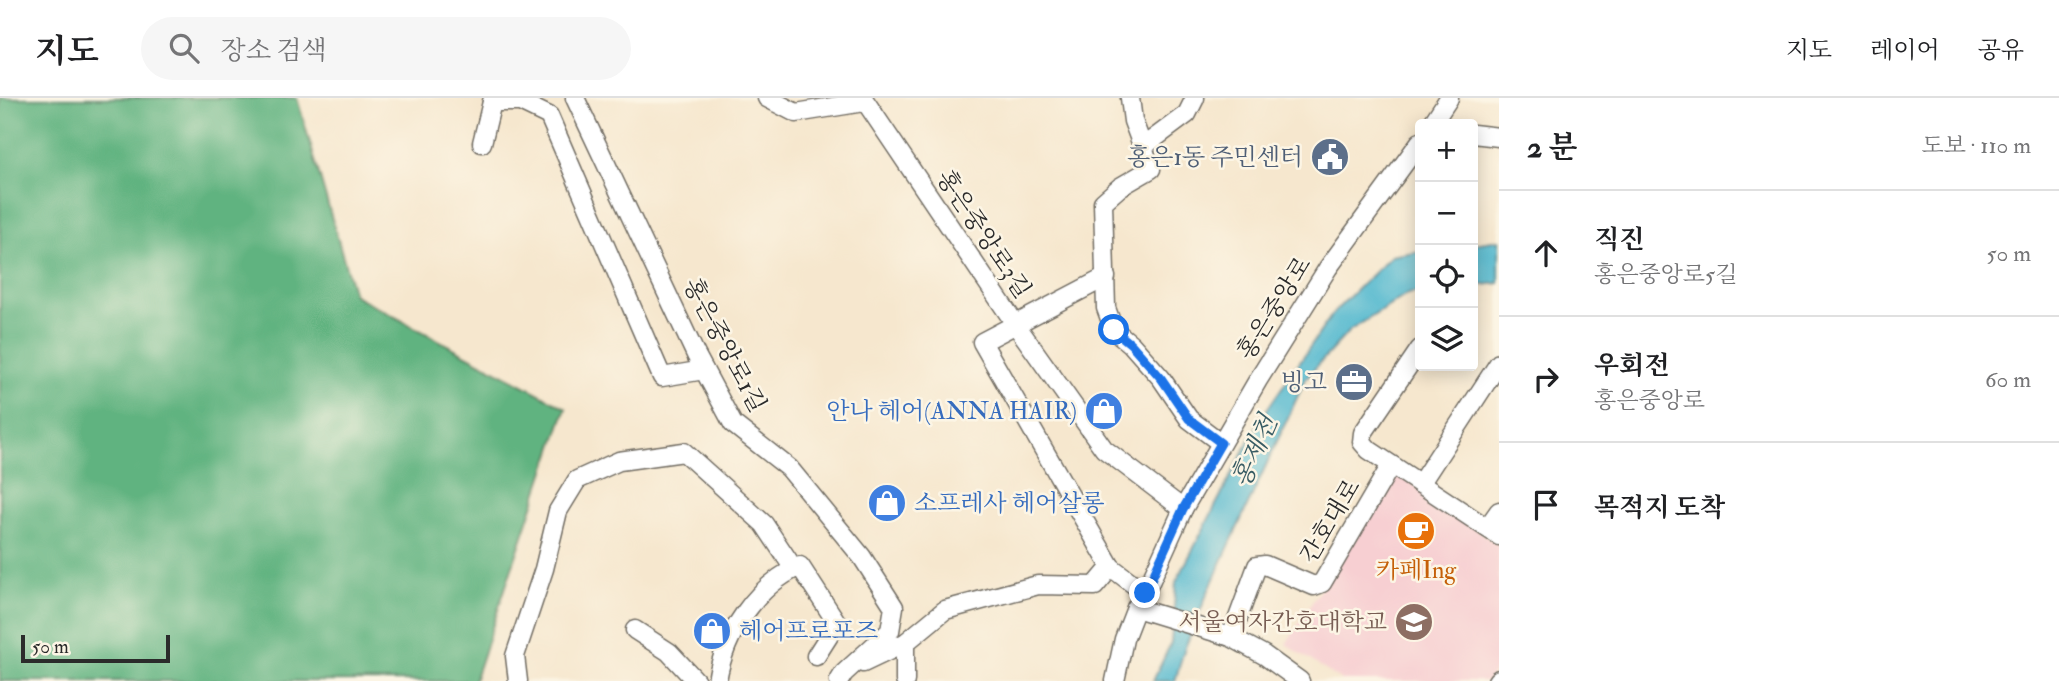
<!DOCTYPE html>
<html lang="ko">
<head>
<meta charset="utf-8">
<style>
  :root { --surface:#fff; --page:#f6f6f6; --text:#202124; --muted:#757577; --line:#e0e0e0 }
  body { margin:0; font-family:"IM FELL Double Pica","Noto Serif KR",serif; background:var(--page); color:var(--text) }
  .controls { position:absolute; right:21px; top:21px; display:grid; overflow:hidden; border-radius:7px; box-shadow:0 4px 18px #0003 }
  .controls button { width:63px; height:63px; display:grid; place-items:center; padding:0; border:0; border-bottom:2px solid var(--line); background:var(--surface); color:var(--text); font:35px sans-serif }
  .scale { position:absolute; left:21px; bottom:18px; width:149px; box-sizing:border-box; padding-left:7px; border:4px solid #2b2b2b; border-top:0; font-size:19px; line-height:24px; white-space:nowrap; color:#2b2b2b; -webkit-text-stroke:5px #fcf5e5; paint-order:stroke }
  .stop { position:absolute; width:21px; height:21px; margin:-16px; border:5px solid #1a73e8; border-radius:50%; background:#fff }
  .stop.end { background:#1a73e8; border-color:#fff; box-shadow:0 2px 7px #0008 }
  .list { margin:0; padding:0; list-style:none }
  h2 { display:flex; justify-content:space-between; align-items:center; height:91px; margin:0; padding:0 28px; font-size:30px }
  h2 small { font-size:23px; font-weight:400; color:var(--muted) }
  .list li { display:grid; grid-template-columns:46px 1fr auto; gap:21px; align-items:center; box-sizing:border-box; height:126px; padding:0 28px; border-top:2px solid var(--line) }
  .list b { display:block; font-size:26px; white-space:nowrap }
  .list p { margin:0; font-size:23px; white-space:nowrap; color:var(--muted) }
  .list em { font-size:23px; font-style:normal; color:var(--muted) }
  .icon { flex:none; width:38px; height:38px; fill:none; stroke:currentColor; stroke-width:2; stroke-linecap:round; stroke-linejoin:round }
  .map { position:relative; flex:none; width:1499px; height:583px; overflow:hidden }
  header { display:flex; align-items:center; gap:42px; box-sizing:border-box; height:98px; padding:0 35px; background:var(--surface); border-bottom:2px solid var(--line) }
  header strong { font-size:33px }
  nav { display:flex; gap:38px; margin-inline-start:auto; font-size:24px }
  .search { width:490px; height:63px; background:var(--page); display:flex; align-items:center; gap:18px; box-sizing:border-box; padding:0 24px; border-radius:38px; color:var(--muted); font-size:26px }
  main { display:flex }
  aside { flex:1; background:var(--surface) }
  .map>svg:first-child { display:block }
  .built { fill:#f7cfd2 }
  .forest { fill:#61b380; stroke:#466f56; stroke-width:2 }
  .water { fill:#51b8cf; stroke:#3e727d; stroke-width:2 }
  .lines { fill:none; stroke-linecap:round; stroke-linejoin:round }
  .street-casing { stroke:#726d64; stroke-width:21 }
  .street { stroke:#fff; stroke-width:18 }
  .route { stroke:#1a73e8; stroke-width:9 }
  .labels { text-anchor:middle; stroke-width:5; stroke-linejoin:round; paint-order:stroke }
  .service-label { font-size:24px; fill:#4e5e75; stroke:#fcf5e5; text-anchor:end }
  .street-label { font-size:24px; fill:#2b2b2b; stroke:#fcf5e5 }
  .shop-label { font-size:24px; fill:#366cbe; stroke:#fcf5e5; text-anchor:start }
  .food-label { font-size:24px; fill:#c56008; stroke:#fcf5e5 }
  .education-label { font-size:24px; fill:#785e54; stroke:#fcf5e5; text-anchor:end }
  .water-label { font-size:26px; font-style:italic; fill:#385c64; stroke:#fcf5e5 }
</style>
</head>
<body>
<header>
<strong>지도</strong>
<div class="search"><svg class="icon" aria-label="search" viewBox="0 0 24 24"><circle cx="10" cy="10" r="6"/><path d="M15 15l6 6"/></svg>장소 검색</div>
<nav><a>지도</a><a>레이어</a><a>공유</a></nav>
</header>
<main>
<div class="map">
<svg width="1499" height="583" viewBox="0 0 1499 583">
  <rect width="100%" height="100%" fill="#fcf5e5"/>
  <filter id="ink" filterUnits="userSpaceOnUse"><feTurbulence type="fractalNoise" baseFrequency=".0143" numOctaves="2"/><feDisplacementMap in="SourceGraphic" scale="14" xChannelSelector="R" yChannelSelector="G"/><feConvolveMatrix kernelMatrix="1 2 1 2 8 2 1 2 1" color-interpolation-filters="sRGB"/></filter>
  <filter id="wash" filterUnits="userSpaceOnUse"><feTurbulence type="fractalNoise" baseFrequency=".00686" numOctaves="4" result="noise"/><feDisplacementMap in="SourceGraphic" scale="28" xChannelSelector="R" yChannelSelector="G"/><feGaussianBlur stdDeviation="1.57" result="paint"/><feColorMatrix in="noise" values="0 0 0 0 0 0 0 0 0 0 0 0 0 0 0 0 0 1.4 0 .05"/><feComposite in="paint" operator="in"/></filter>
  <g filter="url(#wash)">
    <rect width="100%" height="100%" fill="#f6e7ce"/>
    <path class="built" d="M1395 373 1499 448V566L1488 583H1342L1286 546Z"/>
    <path class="forest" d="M0 0H297L354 197 566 310 474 583H0Z"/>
    <g class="water">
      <path d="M1499 142V185L1473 188V146Z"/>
      <path d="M1420 153V194L1408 196 1349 233 1306 280 1207 496 1184 552 1175 583H1153L1171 545 1176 484 1261 320 1334 214 1391 158Z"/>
    </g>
  </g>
  <g filter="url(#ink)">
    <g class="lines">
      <defs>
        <g id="street">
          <path d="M494 0 492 4H520L549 18 662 279 704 272"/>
          <path d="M575 0 696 257 733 326 789 370 862 459 894 509 890 533 844 575 839 583"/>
          <path d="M767 0 796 15 864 4"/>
          <path d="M863 0 1016 227 1104 351 1183 411"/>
          <path d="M1130 0 1133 23 1151 71 1120 89 1103 104 1106 210 1114 232 1131 246 1161 280 1189 321 1221 345"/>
          <path d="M1432 26 1449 0"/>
          <path d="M1473 36 1499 39"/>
          <path d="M482 45 492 4"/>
          <path d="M1144 48 1187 16 1195 0"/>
          <path d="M1106 179 982 244 1111 469 1145 495"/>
          <path d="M1420 251 1363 335 1362 344 1369 352 1499 438"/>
          <path d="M1420 386 1499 265"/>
          <path d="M1487 430 1499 413"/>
          <path d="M1136 510 1231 539 1264 557 1300 583"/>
          <path d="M635 532 669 554 696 583"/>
          <path d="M1231 539 1257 468 1265 467 1314 488 1322 485 1391 367"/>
          <path d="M863 565 905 545 945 512 1038 487 1095 488 1111 469"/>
          <path d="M518 583 515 558 544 471 558 413 577 382 619 363 684 354 764 426 794 471"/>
          <path d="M717 583C724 536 756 488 800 468L837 525 816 558"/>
          <path d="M905 583V545"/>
          <path d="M1115 583 1124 541 1136 510 1145 495 1183 411 1258 282 1328 170 1420 44"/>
          <path d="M1497 583 1499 581"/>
        </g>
      </defs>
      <use href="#street" class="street-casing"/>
      <use href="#street" class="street"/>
    </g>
  </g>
  <g class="lines" filter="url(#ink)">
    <path class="route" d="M1114 232 1131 246 1161 280 1189 321 1221 345 1183 411 1145 495"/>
  </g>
  <defs>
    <symbol id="civic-disc" viewBox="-11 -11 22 22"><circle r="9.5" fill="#5c6f8a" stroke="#fcf5e5"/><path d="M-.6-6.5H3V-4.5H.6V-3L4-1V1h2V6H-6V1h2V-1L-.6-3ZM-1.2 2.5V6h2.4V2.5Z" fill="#fff"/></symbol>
    <symbol id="office-disc" viewBox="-11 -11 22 22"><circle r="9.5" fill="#5c6f8a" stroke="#fcf5e5"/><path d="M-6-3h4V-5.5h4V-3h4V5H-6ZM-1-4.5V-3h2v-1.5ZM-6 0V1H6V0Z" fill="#fff"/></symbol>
    <symbol id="shop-disc" viewBox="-11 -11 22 22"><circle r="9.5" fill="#3f7fe0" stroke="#fcf5e5"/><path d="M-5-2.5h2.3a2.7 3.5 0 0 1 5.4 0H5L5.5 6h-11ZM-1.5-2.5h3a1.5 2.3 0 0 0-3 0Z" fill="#fff"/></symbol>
    <symbol id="cafe-disc" viewBox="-11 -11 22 22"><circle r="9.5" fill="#e8710a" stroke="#fcf5e5"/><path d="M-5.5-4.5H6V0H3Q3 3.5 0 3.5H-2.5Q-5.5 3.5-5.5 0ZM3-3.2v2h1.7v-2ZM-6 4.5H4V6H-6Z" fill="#fff"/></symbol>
    <symbol id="university-disc" viewBox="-11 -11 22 22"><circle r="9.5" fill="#8d6e63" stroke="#fcf5e5"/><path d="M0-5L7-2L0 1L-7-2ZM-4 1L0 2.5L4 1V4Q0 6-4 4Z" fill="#fff"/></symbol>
  </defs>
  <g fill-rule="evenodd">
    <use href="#civic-disc" x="1308" y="37" width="44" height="44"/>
    <use href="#office-disc" x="1332" y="262" width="44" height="44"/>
    <use href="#shop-disc" x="1082" y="291" width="44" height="44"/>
    <use href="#shop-disc" x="865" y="383" width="44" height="44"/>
    <use href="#cafe-disc" x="1394" y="411" width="44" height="44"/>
    <use href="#university-disc" x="1392" y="502" width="44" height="44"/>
    <use href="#shop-disc" x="690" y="511" width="44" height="44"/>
  </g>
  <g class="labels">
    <g class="service-label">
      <text x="1303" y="67">홍은1동 주민센터</text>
      <text x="1327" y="292">빙고</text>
    </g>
    <g class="street-label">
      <text transform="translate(984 136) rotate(56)" y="8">홍은중앙로3길</text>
      <text transform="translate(1274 210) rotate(-58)" y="8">홍은중앙로</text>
      <text transform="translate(725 247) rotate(62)" y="8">홍은중앙로1길</text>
      <text transform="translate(1330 423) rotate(-59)" y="8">간호대로</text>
    </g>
    <g class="shop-label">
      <text x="1077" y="321" text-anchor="end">안나 헤어(ANNA HAIR)</text>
      <text x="914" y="413">소프레사 헤어살롱</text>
      <text x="739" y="541">헤어프로포즈</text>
    </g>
    <g class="food-label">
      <text x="1416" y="480">카페Ing</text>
    </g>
    <g class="education-label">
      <text x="1387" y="532">서울여자간호대학교</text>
    </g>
    <g class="water-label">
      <text transform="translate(1254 353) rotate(-66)" y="9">홍제천</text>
    </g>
  </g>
</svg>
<div class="controls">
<button>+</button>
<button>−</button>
<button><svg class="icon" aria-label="locate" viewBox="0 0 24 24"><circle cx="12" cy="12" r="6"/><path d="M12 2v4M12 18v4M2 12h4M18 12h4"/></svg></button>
<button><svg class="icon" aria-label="layers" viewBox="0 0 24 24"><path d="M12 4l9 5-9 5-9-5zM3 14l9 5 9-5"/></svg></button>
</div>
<div class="scale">50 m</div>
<div class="stop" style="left:1114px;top:232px"></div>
<div class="stop end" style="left:1145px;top:495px"></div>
</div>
<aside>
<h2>2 분<small>도보 · 110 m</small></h2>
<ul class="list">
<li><svg class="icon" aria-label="ahead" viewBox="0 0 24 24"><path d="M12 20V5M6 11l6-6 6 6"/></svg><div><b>직진</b><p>홍은중앙로5길</p></div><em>50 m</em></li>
<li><svg class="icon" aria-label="right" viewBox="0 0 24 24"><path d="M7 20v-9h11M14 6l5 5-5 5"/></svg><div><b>우회전</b><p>홍은중앙로</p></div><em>60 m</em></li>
<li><svg class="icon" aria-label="arrive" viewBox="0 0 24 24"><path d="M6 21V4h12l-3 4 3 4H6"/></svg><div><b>목적지 도착</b></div></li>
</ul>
</aside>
</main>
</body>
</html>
